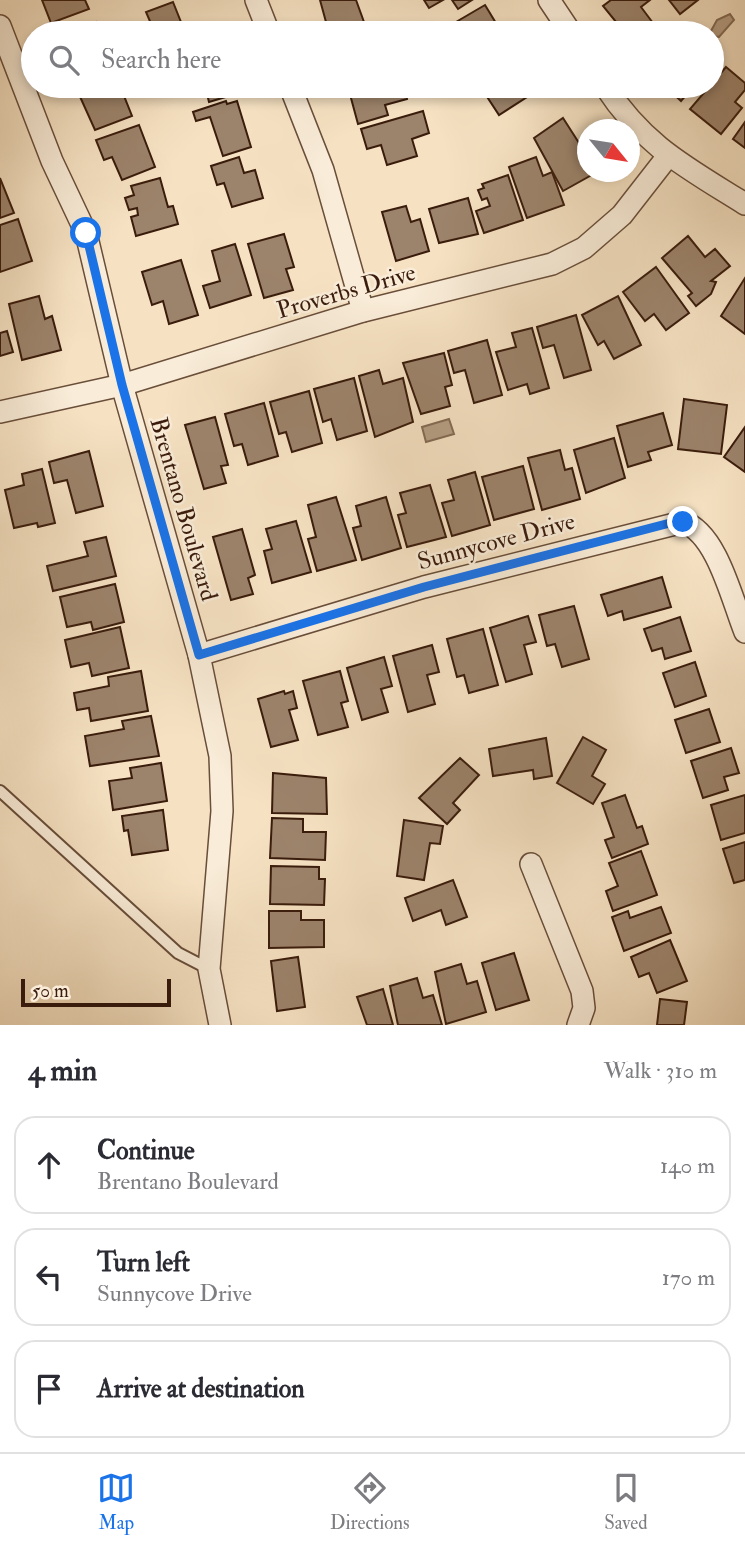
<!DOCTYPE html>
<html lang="en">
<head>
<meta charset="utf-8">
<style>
  :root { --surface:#fff; --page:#f2f2f3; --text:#2b2b33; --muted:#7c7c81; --line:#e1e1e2; --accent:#1a73e8 }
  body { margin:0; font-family:"IM FELL Double Pica",serif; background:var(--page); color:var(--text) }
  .compass { position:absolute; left:577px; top:119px; width:63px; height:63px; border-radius:50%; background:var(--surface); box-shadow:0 4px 10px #0003; rotate:120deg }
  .scale { position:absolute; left:21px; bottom:18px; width:150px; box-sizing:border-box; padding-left:7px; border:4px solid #3a1c0c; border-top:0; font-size:19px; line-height:24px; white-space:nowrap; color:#3a1c0c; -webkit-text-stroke:5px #f9ecd8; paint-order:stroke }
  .stop { position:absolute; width:21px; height:21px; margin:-16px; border:5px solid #1a73e8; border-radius:50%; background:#fff }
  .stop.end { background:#1a73e8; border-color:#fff; box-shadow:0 2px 7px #0008 }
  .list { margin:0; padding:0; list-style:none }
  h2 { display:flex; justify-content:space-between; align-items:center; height:91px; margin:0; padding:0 28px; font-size:30px }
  h2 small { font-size:23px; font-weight:400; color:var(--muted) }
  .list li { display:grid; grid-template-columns:46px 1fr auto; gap:21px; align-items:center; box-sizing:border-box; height:98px; margin:0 14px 14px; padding:0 14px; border:2px solid var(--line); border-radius:21px }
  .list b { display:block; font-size:26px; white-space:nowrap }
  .list p { margin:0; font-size:23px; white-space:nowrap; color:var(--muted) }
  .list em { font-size:23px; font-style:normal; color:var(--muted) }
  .icon { flex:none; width:38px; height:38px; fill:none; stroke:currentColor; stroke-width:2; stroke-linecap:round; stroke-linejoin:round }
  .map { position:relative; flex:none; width:745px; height:1025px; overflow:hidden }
  .search { position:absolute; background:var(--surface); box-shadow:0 4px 10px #0003; left:21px; right:21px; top:21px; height:77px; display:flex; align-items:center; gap:18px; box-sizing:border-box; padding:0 24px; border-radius:38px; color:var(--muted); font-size:26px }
  .sheet { height:427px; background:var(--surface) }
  nav { display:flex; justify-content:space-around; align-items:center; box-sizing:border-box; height:98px; border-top:2px solid var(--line); background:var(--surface); font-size:19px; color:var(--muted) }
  nav a { display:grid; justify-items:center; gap:4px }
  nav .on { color:var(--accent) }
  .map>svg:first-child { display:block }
  .water { fill:#b69f85; stroke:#846b55; stroke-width:2 }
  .building { fill:#9c836b; stroke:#3a1c0c; stroke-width:2 }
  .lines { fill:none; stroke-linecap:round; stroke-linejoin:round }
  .service-casing { stroke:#694e3a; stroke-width:14 }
  .minor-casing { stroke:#694e3a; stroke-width:24 }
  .service { stroke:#f9ecd8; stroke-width:10 }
  .minor { stroke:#f9ecd8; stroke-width:21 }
  .route { stroke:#1a73e8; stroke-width:9 }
  .labels { text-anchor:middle; stroke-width:5; stroke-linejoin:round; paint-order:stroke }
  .street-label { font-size:24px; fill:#3a1c0c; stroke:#f9ecd8 }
</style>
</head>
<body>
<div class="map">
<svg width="745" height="1025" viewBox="0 0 745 1025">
  <rect width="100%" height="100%" fill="#f6e2c3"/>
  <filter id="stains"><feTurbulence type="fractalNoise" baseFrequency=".00286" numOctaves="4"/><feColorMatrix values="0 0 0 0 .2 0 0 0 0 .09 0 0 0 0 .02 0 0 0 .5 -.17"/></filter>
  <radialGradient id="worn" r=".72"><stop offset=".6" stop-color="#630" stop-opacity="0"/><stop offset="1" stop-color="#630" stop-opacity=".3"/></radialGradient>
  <g class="water">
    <path d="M730 14 734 20 719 37 712 36 711 31 717 20Z"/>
    <path d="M449 419 454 434 426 442 422 427Z"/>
  </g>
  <g class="building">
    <path d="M42 0H85L89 9 51 23Z"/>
    <path d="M320 0H356L364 22 329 33Z"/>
    <path d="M424 0H443L429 8Z"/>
    <path d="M452 0H472L458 9Z"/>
    <path d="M611 0H650L641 7 659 31 625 33 603 6Z"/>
    <path d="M669 0H698L680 14Z"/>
    <path d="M173 2 183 27 189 24 193 33H155L146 12Z"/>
    <path d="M485 5 502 33H442L456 22Z"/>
    <path d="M96 22 100 33H69Z"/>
    <path d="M726 67 745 83V90L735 102 742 108 721 134 690 109Z"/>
    <path d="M88 86H120L132 116 95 130 77 90Z"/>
    <path d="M175 86H203L177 93Z"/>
    <path d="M205 86H226L229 96 209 102Z"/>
    <path d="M353 86H404L407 99 385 105 388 115 358 124 348 87Z"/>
    <path d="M480 86H535L538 90 499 115Z"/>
    <path d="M665 86H694L681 101Z"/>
    <path d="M226 101 227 104 237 101 251 147 223 156 210 117 196 121 193 112Z"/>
    <path d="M423 111 429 133 412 139 417 156 387 165 381 145 367 149 361 129Z"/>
    <path d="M563 118 588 157V172H597L563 191 534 138Z"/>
    <path d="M745 122V148L733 139Z"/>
    <path d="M139 125 155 167 122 180 112 157 104 160 96 140Z"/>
    <path d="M239 157 244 173 255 170 263 198 232 207 224 183 217 185 211 166Z"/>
    <path d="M536 157 543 176 552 172 564 205 527 218 509 167Z"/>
    <path d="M508 175 523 220 484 233 476 211 490 206 487 198 482 200 478 190 484 188 482 184Z"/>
    <path d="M0 178 14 213 0 218Z"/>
    <path d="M160 178 168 207 173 206 178 224 136 236 131 217 138 215 137 208 129 210 125 198 134 195 131 186Z"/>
    <path d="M468 198 478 234 439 243 429 209Z"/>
    <path d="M406 206 411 222 420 219 429 251 396 261 382 212Z"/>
    <path d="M18 219 32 261 0 272V225Z"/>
    <path d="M284 234 294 267 286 269 293 290 264 298 248 244Z"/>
    <path d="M688 236 705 257 715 249 730 266 711 281 716 282 711 294 696 306 688 296 692 293 662 258Z"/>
    <path d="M235 244 251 295 210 308 203 286 220 281 212 251Z"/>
    <path d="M181 260 198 315 169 324 163 301 152 305 142 272Z"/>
    <path d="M656 267 689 313 666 330 654 314 645 321 623 292Z"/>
    <path d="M745 278V334L721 316Z"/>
    <path d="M39 296 45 319 52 316 61 350 22 360 9 304Z"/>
    <path d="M618 296 641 345 614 359 604 341 598 345 582 315Z"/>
    <path d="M576 315 591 370 564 378 554 345 543 348 537 327Z"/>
    <path d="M532 328 549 388 530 394 527 384 508 390 496 352 516 347 512 333Z"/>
    <path d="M7 331 13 352 0 356V333Z"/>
    <path d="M487 340 502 395 474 403 465 370 454 373 448 351Z"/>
    <path d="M444 353 452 385 445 387 450 406 421 414 403 363Z"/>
    <path d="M379 370 383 384 403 378 413 422 375 437 359 376Z"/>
    <path d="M354 378 367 431 337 440 331 419 323 422 314 389Z"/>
    <path d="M309 391 322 443 292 452 286 432 279 434 270 402Z"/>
    <path d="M684 399 727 405 721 454 678 449Z"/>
    <path d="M264 403 278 456 248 465 242 444 234 446 225 414Z"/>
    <path d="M663 413 672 445 648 452 651 460 628 467 617 426Z"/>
    <path d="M215 417 228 465 221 466 226 483 204 489 185 425Z"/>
    <path d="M745 427V472L724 457Z"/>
    <path d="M614 438 625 478 586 493 574 450Z"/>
    <path d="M560 450 565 470 572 468 580 499 542 510 528 458Z"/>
    <path d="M89 451 103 506 76 513 67 480 54 483 49 462Z"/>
    <path d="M523 466 534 509 494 520 482 477Z"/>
    <path d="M42 469 55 523 38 527 37 523 14 528 5 490 24 485 22 474Z"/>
    <path d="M475 472 490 525 452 536 442 503 454 500 448 480Z"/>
    <path d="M430 485 446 537 407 547 398 515 406 513 400 493Z"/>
    <path d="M336 497 356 560 317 571 308 539 316 537 308 505Z"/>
    <path d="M386 497 401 548 362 560 353 528 361 526 356 506Z"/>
    <path d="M296 521 311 572 272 583 264 551 272 549 266 529Z"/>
    <path d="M242 529 255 575 248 578 253 594 231 600 213 537Z"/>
    <path d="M106 537 116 576 53 591 47 566 88 556 84 542Z"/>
    <path d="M662 577 671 607 624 620 622 611 608 616 601 595Z"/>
    <path d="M115 584 124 622 93 630 91 622 67 627 60 597Z"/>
    <path d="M574 606 589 659 562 667 555 644 547 646 539 615Z"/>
    <path d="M528 616 536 642 524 645 532 674 506 682 490 628Z"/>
    <path d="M680 617 691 651 665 659 662 648 652 651 644 629Z"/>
    <path d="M120 627 129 668 92 676 89 663 71 667 65 640Z"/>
    <path d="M483 629 498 685 469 693 464 675 457 677 447 639Z"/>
    <path d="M432 645 439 672 427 675 435 704 408 712 393 656Z"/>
    <path d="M384 657 392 686 381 689 388 712 362 720 347 668Z"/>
    <path d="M695 662 706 696 675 707 663 673Z"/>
    <path d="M141 671 148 711 91 721 89 708 77 710 74 693 109 686 108 677Z"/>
    <path d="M340 671 348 701 341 703 348 727 318 735 303 681Z"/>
    <path d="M284 691 285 694 293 691 297 708 289 710 298 740 271 747 258 699Z"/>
    <path d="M709 709 720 742 686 753 675 720Z"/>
    <path d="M151 716 159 756 90 766 85 736 124 729 122 721Z"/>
    <path d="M583 737 606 750 592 776 605 784 593 804 557 783Z"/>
    <path d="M546 738 552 776 534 779 533 770 493 776 489 749Z"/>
    <path d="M731 748 739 773 724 777 728 790 703 798 691 761Z"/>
    <path d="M460 758 479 775 453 803 460 810 447 824 419 798Z"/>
    <path d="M161 763 167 801 113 810 109 781 132 778 130 768Z"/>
    <path d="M273 773 326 778 327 814 272 813Z"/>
    <path d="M625 795 637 828 642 826 648 844 612 858 605 840 614 837 602 803Z"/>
    <path d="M745 795V833L721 840 711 805Z"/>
    <path d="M163 810 168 850 132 855 128 830 124 831 122 816Z"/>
    <path d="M272 818 303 819V832H326L325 860 270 858Z"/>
    <path d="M404 820 443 826 440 844 430 843 424 880 397 876Z"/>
    <path d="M745 842V880L734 883 723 849Z"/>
    <path d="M641 851 657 895 613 911 606 891 618 886 609 863Z"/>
    <path d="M271 866 319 867V879H325L324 905 270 904Z"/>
    <path d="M453 880 467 917 446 925 441 910 413 921 405 898Z"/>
    <path d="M661 907 671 933 624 951 612 917 628 911 630 918Z"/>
    <path d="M269 911H301V920H324V947L269 948Z"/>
    <path d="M670 940 687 981 657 993 649 973 639 977 631 957Z"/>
    <path d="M514 953 529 1000 496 1010 482 963Z"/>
    <path d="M298 957 305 1007 277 1011 271 961Z"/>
    <path d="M461 964 467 984 477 981 486 1012 446 1024 435 972Z"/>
    <path d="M417 978 423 998 433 995 442 1025H398L390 986Z"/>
    <path d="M383 989 393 1025H367L357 997Z"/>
    <path d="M660 999 687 1002 684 1025H657Z"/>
  </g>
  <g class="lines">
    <defs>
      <path id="service" d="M0 791 178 953 209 969"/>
      <g id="minor">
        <path d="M256 0 269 33"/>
        <path d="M549 0 571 33"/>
        <path d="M0 26 52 161 86 233 122 385 199 655 220 756 222 811 209 969 220 1025"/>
        <path d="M290 86 323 170 363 311"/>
        <path d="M605 86C644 146 686 167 745 204"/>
        <path d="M0 412 122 385 363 311 552 264 584 248 622 215 668 156"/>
        <path d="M199 655 424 587 683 522C717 533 732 600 745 632"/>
        <path d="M531 864 582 991 584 1008 578 1025"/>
      </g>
    </defs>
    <use href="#service" class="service-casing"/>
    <use href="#minor" class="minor-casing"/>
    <use href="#service" class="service"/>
    <use href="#minor" class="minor"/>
  </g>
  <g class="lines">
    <path class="route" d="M86 233 122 385 199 655 424 587 670 523 683 522"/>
  </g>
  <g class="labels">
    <g class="street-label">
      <text transform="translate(346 291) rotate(-16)" y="8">Proverbs Drive</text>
      <text transform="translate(184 509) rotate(74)" y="8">Brentano Boulevard</text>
      <text transform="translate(496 541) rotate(-15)" y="8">Sunnycove Drive</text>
    </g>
  </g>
  <rect width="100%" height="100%" filter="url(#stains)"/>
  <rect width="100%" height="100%" fill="url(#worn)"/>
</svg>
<svg class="compass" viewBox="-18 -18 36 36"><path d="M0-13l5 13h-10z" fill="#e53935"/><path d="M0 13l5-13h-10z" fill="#7c7c81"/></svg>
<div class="scale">50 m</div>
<div class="stop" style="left:86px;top:233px"></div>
<div class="stop end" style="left:683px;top:522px"></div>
<div class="search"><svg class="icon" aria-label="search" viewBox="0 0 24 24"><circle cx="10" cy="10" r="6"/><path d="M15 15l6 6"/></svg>Search here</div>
</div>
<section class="sheet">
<h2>4 min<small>Walk · 310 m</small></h2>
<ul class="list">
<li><svg class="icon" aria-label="ahead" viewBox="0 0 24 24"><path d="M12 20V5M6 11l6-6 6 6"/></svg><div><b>Continue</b><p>Brentano Boulevard</p></div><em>140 m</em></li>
<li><svg class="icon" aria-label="left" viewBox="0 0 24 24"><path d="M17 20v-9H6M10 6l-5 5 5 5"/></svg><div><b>Turn left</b><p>Sunnycove Drive</p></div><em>170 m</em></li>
<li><svg class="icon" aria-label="arrive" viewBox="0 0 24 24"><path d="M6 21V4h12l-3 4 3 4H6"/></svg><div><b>Arrive at destination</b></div></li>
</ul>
</section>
<nav>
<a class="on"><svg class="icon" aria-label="map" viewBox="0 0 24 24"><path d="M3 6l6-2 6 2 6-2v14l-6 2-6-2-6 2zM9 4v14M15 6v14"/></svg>Map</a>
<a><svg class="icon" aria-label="directions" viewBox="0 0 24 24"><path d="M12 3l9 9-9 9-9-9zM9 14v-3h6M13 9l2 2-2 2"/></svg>Directions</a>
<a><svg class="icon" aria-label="saved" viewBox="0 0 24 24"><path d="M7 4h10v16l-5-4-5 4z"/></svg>Saved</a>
</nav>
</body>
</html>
